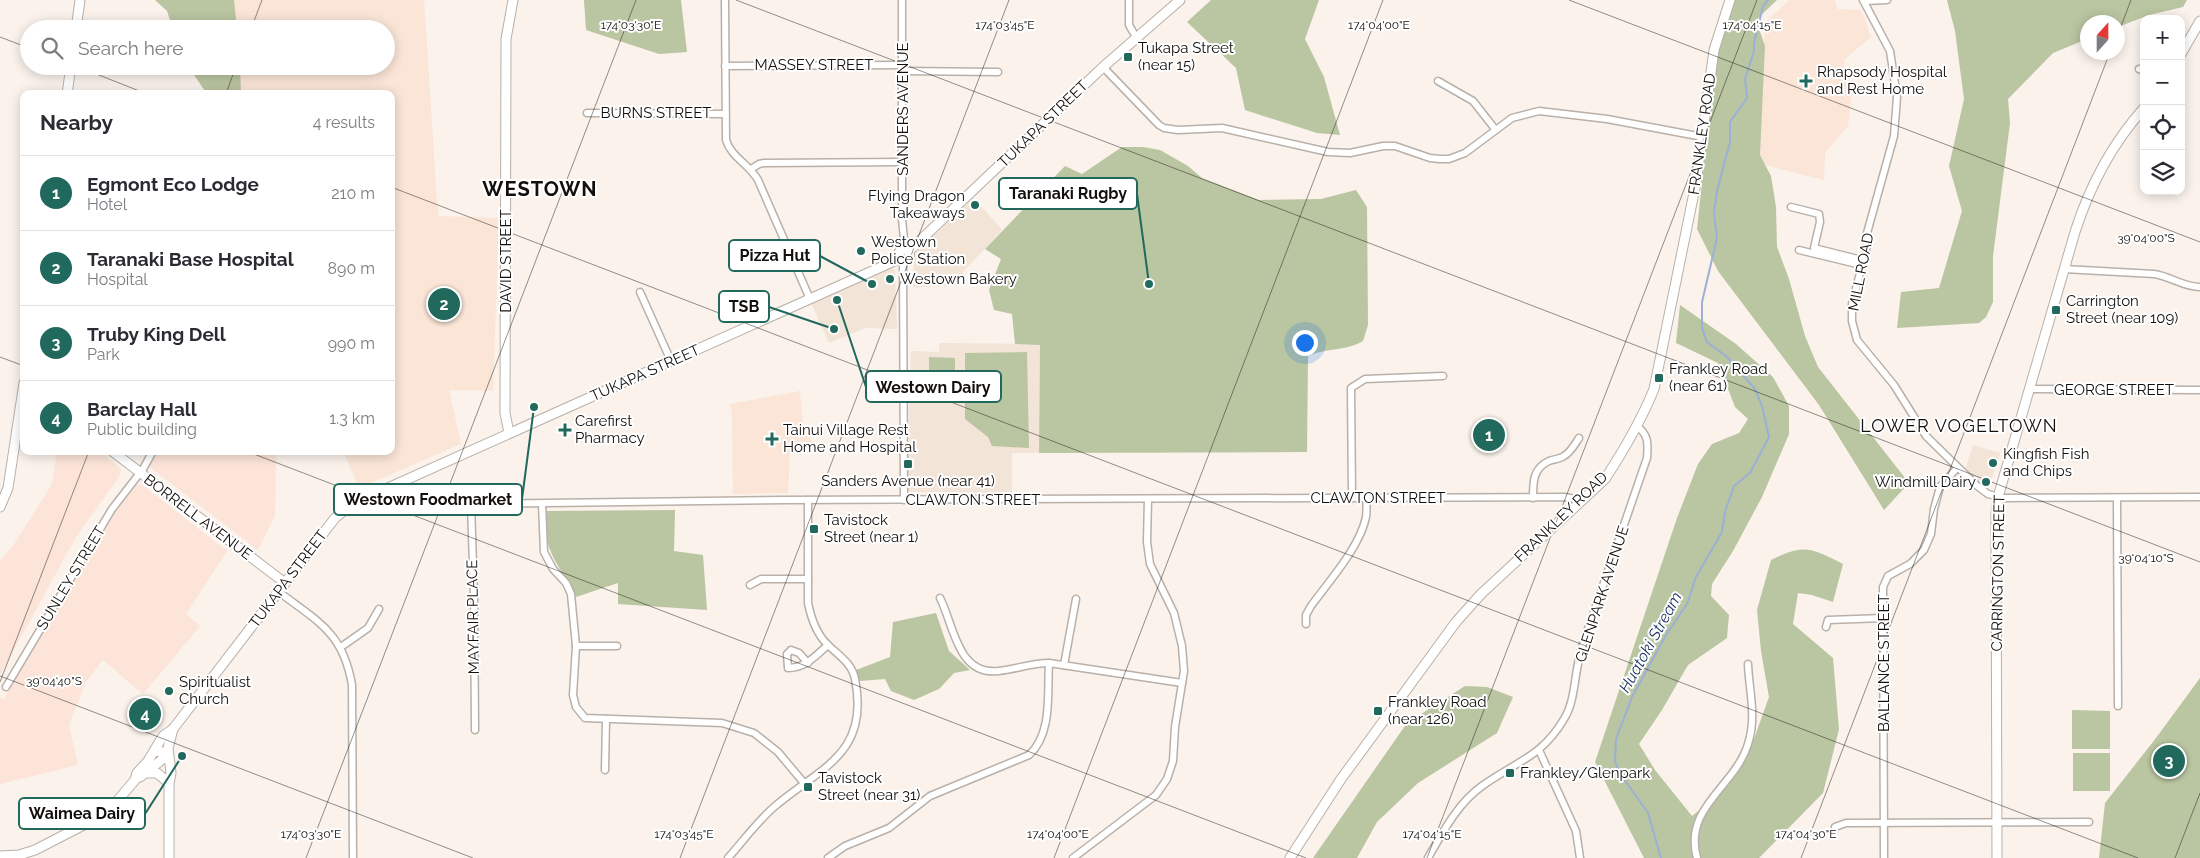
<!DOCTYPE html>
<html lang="en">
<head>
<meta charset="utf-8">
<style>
  :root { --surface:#fff; --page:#f2f2f3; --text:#2b2b33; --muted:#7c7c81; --line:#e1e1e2; --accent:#21685d }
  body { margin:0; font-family:Raleway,sans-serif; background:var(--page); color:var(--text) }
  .controls { position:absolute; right:15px; top:15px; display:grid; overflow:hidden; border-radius:10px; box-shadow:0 2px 12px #0003 }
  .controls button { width:45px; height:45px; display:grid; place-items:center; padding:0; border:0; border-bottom:1px solid var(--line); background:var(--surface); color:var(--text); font:25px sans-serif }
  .compass { position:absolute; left:2080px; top:15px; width:45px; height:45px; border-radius:50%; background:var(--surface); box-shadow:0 2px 12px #0003; rotate:21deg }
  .you { position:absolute; left:1304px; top:342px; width:18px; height:18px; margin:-12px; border:4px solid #fff; border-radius:50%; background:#1a73e8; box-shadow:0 0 0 8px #1a73e833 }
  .badge { display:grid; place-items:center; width:32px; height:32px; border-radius:50%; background:var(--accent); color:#fff; font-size:16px; font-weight:700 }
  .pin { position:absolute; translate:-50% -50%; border:2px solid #fff; box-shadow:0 1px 5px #0006 }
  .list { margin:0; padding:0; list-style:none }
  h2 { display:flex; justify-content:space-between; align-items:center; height:65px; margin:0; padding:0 20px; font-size:21px }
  h2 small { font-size:16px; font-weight:400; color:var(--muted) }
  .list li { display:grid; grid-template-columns:32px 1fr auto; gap:15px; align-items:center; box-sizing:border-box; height:75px; padding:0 20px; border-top:1px solid var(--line) }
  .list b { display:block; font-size:19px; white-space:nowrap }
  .list p { margin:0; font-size:16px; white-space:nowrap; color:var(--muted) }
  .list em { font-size:16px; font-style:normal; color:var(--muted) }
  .icon { flex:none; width:28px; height:28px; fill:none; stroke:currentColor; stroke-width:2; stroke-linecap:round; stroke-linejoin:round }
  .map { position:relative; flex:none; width:2200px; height:858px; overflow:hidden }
  .search { position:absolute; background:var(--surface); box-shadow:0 2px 12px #0003; left:20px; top:20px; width:375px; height:55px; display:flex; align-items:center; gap:12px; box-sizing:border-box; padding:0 18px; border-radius:28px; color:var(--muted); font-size:19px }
  .panel { position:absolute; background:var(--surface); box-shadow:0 2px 12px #0003; left:20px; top:90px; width:375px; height:365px; border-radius:10px }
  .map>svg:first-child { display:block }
  .built { fill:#f2e4d7 }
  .industrial { fill:#fce4d9 }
  .medical { fill:#fae5d7 }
  .green { fill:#bac5a1 }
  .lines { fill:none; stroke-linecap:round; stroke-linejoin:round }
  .stream { stroke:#9bb0d7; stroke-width:2 }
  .street-casing { stroke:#b8b0a9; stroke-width:9 }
  .secondary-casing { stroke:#b8b0a9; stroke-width:11 }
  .street { stroke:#fff; stroke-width:6 }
  .secondary { stroke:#fff; stroke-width:9 }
  .ticks { fill:none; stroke:#120f0d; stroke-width:1; stroke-opacity:0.45 }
  .poi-dot { fill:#21685d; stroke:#fff; stroke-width:2 }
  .labels { text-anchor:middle; stroke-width:4; stroke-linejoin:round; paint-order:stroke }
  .poi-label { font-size:15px; fill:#120f0d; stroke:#fff; text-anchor:start }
  .street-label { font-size:15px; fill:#120f0d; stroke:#fff }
  .water-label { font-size:16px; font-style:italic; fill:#1e3567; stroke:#fff }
  .quarter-label { font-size:18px; letter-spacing:1px; fill:#120f0d; stroke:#fff }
  .district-label { font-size:20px; font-weight:bold; letter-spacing:1px; fill:#120f0d; stroke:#fff }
  .ticks-label { font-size:12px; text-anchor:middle; fill:#120f0d; stroke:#fff; stroke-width:4; stroke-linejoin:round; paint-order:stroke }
  .leader { fill:none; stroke:#21685d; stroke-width:2 }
  .callout-dot { fill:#21685d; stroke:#fff; stroke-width:2 }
  .callout { fill:#fff; stroke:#21685d; stroke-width:2 }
  .callout-label { font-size:16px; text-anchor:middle; font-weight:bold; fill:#120f0d }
</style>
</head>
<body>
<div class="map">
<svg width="2200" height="858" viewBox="0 0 2200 858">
  <rect width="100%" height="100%" fill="#faf2eb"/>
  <g class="built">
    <path d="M974 198 1002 230 963 272 957 286 913 287 914 259 918 251Z"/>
    <path d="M890 267 895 270 897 329 865 328 829 343 811 303Z"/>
    <path d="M939 343 1040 344 1039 453H1012V493L907 492 911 351 939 352Z"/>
    <path d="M1973 445 2000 453 1989 487 1985 488 1979 484 1965 470Z"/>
  </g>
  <g class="industrial">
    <path d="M57 451H99L121 469 119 477 76 537 0 675V560L13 546 52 484Z"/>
    <path d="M152 451H276L275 516 258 550 148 466Z"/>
    <path d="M141 484 227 551 186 614 200 626 143 694 103 660 86 682 69 725 78 765 0 784V697L4 699 117 508 137 485Z"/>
  </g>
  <g class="medical">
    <path d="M221 0H424L438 216 499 218 493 391 449 390 461 444 359 488 343 451H391V94H232L233 66H386V29H226Z"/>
    <path d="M1789 0H1835L1837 9 1860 10 1863 14 1871 37 1844 60V70L1852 92 1848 126 1825 153 1824 180 1772 167 1758 162 1765 23Z"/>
    <path d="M800 391 803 427 810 428 812 450 790 451 788 493 733 494 732 416 730 404Z"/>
  </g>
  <g class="green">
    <path d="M155 0H234L237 29H173L167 11Z"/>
    <path d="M584 0H681L687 52 659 54 586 30Z"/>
    <path d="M1211 0H1319L1305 39 1324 77 1340 135 1317 133 1245 110 1236 68 1187 22Z"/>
    <path d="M1734 0H1777L1756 20 1765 46 1760 155 1771 176 1776 207 1777 247 1789 279 1805 336 1818 367 1909 483 1884 510 1819 405 1718 271 1697 229 1718 33Z"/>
    <path d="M1947 0H2187L2183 7 2149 15 2118 27V22H2088L2087 39 2053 53 2008 99 2010 123 1993 256V302L1986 317 1979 323 1897 328 1901 292 1939 288 1962 211 1949 166 1964 99 1955 31Z"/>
    <path d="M188 66H240L241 94H207Z"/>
    <path d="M1122 147H1143L1160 150 1188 166 1202 178 1259 200 1321 199 1356 190 1367 207 1368 325 1363 341C1343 352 1329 347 1308 356L1307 452 1039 453 1040 345 1015 344 1012 314 994 310 989 290 1001 259 985 249 1065 166 1082 174Z"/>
    <path d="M1680 305 1736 344 1773 377 1789 406V434L1762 497 1733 551 1712 584 1711 596 1729 615 1727 638 1688 665 1662 710 1639 744 1655 770 1692 816 1716 797 1750 750 1769 697 1761 651 1757 610 1771 560C1804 543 1812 548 1843 564L1833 602 1812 595 1798 593 1793 624 1833 658 1839 729 1823 793 1759 858H1644L1595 762 1677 518 1698 464 1712 444 1739 433 1748 419 1735 407 1718 363 1676 343Z"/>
    <path d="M1027 352 1029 448 992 446 988 437 965 419V353Z"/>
    <path d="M929 357 955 358V372H929Z"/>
    <path d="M675 510 674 551 703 555 707 610 618 604V583L576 597C568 579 555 565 549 547 546 536 547 522 547 511Z"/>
    <path d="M936 613 949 651 970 670 954 673 939 689 914 700 891 691 885 679 860 681 856 670 890 657 893 622Z"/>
    <path d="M2200 678V858H2099L2105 803 2156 738Z"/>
    <path d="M1465 686 1487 687 1513 697 1497 733 1418 783 1377 822 1357 858H1313L1407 723Z"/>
    <path d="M2072 710 2110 711V749H2072Z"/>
    <rect x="2073" y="753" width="37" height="38"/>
  </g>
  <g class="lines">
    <path class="stream" d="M1661 858 1648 813 1619 772 1615 761 1616 739 1632 697 1666 635 1687 604 1696 577 1722 532 1725 512 1734 486 1750 473 1769 437 1762 406 1755 389 1726 356 1707 342 1702 328V302L1717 238 1714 213 1717 191 1730 142V122L1747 98 1745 79 1754 51V43L1763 6 1768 0"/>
    <defs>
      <g id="street">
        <path d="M725 0 726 140C731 157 749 164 758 180L810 299"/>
        <path d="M902 0V219L905 249"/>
        <path d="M1129 0V25L1136 37"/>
        <path d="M1863 0 1890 51 1897 97 1894 136 1867 233 1868 242 1852 304V321L1857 340 1894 385 1926 436 1976 485 1988 494 2003 498 2200 497"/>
        <path d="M1864 1 1887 0"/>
        <path d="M725 66 903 65"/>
        <path d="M1103 67 1159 125 1164 128 1178 130 1222 128 1328 152 1350 153 1383 146H1395L1430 158 1440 159H1449L1465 153 1512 118 1539 111 1607 119 1703 137"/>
        <path d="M2139 69 2144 71"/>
        <path d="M903 71 998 72"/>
        <path d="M1438 81 1473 101 1495 129"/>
        <path d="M587 113 725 114"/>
        <path d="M751 169 759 164 764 163 903 162"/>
        <path d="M1791 207 1819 214 1820 222 1814 248 1862 260"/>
        <path d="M1799 250 1861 265"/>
        <path d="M903 260 904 500"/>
        <path d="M2064 269 2154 274C2170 276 2183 287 2200 287"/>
        <path d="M640 292 671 361"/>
        <path d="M2029 389 2200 390"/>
        <path d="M370 495 373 501 384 505 785 500 1564 497 1576 499 1580 502"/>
        <path d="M1352 498 1351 388 1365 379 1443 376"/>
        <path d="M1533 498C1533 482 1533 468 1549 461 1554 459 1560 459 1564 456 1571 452 1575 444 1579 438"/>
        <path d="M2117 498 2118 706"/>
        <path d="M471 504 474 596 475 730"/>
        <path d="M542 504 544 552 553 569 566 583 571 594 576 646 573 695 576 707 585 718 722 723 754 733 778 752 804 783"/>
        <path d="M750 585 761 579H808"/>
        <path d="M279 592C318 622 343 632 352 685L353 858"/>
        <path d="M940 598C954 625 957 676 999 671 1016 669 1032 663 1049 663L1182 683"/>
        <path d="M1306 624V615L1311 606C1329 581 1360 547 1366 517 1367 511 1366 504 1367 498"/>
        <path d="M1826 627 1828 620 1884 618"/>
        <path d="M576 646H617"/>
        <path d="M341 647 368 628 379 609"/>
        <path d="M808 663 799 653 791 650 787 654 788 668C806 668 815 656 828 645"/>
        <path d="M1064 665 1076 599"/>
        <path d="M6 687 112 509 143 469 153 451"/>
        <path d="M1539 750 1576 831 1580 858"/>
        <path d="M605 770 606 719"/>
        <path d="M1835 827 1846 823 2089 822"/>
        <path d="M728 858C743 841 757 822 774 807 821 767 870 754 855 679 852 663 838 655 827 644 816 633 811 618 808 603V500"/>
        <path d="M828 858 845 846 889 828 930 796 1029 755C1053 733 1047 693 1049 663"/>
        <path d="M1073 858 1156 795 1167 779 1173 761 1175 727 1184 671 1182 646 1174 613 1150 564 1147 542 1148 499"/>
        <path d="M1428 858C1443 832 1457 804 1482 786 1515 762 1542 757 1564 719 1574 703 1574 683 1578 664 1579 654 1583 645 1586 635L1647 458C1648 444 1649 434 1636 426"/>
        <path d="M1697 858C1683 807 1735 787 1748 744 1757 716 1749 691 1748 664"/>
        <path d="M1884 858 1883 587 1888 576 1910 564 1924 550 1931 534 1934 509 1940 487 1957 468"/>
      </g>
      <g id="secondary">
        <path d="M76 29 80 0"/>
        <path d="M2181 54 2200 21"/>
        <path d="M67 94 71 66"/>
        <circle cx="904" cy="255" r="5.5"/>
        <path d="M909 251 1103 67 1180 0"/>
        <path d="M509 433 505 413 506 39 513 0"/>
        <path d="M112 451 285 583"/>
        <path d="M0 507 8 488 24 383"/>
        <path d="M145 773H157L169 783"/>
        <path d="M140 777 164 758 163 752 155 751"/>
        <path d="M0 856 19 855 35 850 107 813 135 780 137 773 148 761 163 736 173 729 335 518 352 504 899 259"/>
        <path d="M169 858V783L171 773 168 748 173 729"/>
        <path d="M1290 858 1341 779 1456 622 1481 594 1605 479C1624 450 1641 421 1654 389L1696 183 1714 50 1730 0"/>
        <path d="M1997 858 1996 513 1998 497 2075 232C2090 185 2111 145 2144 108"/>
      </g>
    </defs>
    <use href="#street" class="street-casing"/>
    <use href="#secondary" class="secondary-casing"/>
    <use href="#street" class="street"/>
    <use href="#secondary" class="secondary"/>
  </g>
  <path class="ticks" d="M736 0 2200 562M1569 0 2200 242M251 29 262 0M2118 34 2131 0M0 37 29 48M76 66 147 94M226 94 236 66M391 187 2138 858M0 357 24 366M246 451 1306 858M0 676 473 858M0 682 89 451M306 858 636 0M680 858 1009 0M1054 858 1383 0M1427 858 1757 0M1801 858 2110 52M2175 858 2200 793"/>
  <g class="poi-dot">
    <rect x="1123" y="52" width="10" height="10" rx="2.5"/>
    <path d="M1803.5 73.5h5v5h5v5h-5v5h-5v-5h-5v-5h5z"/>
    <circle cx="975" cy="205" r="5"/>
    <circle cx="861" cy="251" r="5"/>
    <circle cx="890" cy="279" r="5"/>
    <rect x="2051" y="305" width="10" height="10" rx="2.5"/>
    <rect x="1654" y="373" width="10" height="10" rx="2.5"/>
    <path d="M562.5 422.5h5v5h5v5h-5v5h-5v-5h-5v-5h5z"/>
    <path d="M769.5 431.5h5v5h5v5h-5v5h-5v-5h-5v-5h5z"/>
    <circle cx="1993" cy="463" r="5"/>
    <rect x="903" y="459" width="10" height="10" rx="2.5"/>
    <circle cx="1986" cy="482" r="5"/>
    <rect x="809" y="524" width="10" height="10" rx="2.5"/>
    <circle cx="169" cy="691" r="5"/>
    <rect x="1373" y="706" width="10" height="10" rx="2.5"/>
    <rect x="1505" y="768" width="10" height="10" rx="2.5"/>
    <rect x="803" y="782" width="10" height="10" rx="2.5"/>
  </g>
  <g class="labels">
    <g class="poi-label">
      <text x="1138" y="53">Tukapa Street<tspan x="1138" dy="17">(near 15)</tspan></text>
      <text x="1817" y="77">Rhapsody Hospital<tspan x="1817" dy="17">and Rest Home</tspan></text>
      <text x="965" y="201" text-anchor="end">Flying Dragon<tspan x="965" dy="17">Takeaways</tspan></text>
      <text x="871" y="247">Westown<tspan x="871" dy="17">Police Station</tspan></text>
      <text x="900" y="284">Westown Bakery</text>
      <text x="2066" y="306">Carrington<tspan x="2066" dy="17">Street (near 109)</tspan></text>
      <text x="1669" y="374">Frankley Road<tspan x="1669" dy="17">(near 61)</tspan></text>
      <text x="575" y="426">Carefirst<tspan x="575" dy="17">Pharmacy</tspan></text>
      <text x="783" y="435">Tainui Village Rest<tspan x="783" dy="17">Home and Hospital</tspan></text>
      <text x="2003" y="459">Kingfish Fish<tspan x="2003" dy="17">and Chips</tspan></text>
      <text x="908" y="486" text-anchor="middle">Sanders Avenue (near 41)</text>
      <text x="1976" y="487" text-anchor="end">Windmill Dairy</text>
      <text x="824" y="525">Tavistock<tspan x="824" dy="17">Street (near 1)</tspan></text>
      <text x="179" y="687">Spiritualist<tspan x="179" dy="17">Church</tspan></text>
      <text x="1388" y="707">Frankley Road<tspan x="1388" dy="17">(near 126)</tspan></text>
      <text x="1520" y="778">Frankley/Glenpark</text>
      <text x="818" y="783">Tavistock<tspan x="818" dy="17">Street (near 31)</tspan></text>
    </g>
    <g class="street-label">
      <text x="814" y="70">MASSEY STREET</text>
      <text transform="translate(903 109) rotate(-90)" y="5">SANDERS AVENUE</text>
      <text x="656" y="118">BURNS STREET</text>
      <text transform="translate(1043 124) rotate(-44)" y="5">TUKAPA STREET</text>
      <text transform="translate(1702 134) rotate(-82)" y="5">FRANKLEY ROAD</text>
      <text transform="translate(506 261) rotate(-90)" y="5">DAVID STREET</text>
      <text transform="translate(1861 272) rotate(-79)" y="5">MILL ROAD</text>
      <text transform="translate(645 373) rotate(-24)" y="5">TUKAPA STREET</text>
      <text x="2114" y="395">GEORGE STREET</text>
      <text x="1378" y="503">CLAWTON STREET</text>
      <text x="973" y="505">CLAWTON STREET</text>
      <text transform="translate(198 517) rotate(37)" y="5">BORRELL AVENUE</text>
      <text transform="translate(1561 517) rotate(-44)" y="5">FRANKLEY ROAD</text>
      <text transform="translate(1998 573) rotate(-89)" y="5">CARRINGTON STREET</text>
      <text transform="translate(71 578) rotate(-59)" y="5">SUNLEY STREET</text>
      <text transform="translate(288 579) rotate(-53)" y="5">TUKAPA STREET</text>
      <text transform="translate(1602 594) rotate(-72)" y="5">GLENPARK AVENUE</text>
      <text transform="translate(473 617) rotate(-91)" y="5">MAYFAIR PLACE</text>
      <text transform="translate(1884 663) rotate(-90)" y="5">BALLANCE STREET</text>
    </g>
    <g class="water-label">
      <text transform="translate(1650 642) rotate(-61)" y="6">Huatoki Stream</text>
    </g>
    <g class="quarter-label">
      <text x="1959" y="432">LOWER VOGELTOWN</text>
    </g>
    <g class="district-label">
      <text x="540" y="196">WESTOWN</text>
    </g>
  </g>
  <g class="ticks-label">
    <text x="631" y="29">174°03'30"E</text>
    <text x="1005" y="29">174°03'45"E</text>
    <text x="1379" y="29">174°04'00"E</text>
    <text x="1752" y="29">174°04'15"E</text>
    <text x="2146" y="242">39°04'00"S</text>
    <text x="2146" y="562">39°04'10"S</text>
    <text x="54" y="685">39°04'40"S</text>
    <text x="311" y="838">174°03'30"E</text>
    <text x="684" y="838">174°03'45"E</text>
    <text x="1058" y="838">174°04'00"E</text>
    <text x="1432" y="838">174°04'15"E</text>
    <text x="1806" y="838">174°04'30"E</text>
  </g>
  <path class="leader" d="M1149 284L1137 194M872 284L820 256M834 329L769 307M837 300L866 387M534 407L522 499M182 756L145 814"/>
  <g class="callout-dot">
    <circle cx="1149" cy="284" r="5"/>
    <circle cx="872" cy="284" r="5"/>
    <circle cx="834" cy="329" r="5"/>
    <circle cx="837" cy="300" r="5"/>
    <circle cx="534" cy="407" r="5"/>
    <circle cx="182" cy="756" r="5"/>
  </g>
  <g class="callout">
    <rect x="999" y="178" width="138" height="31" rx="5"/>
    <rect x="729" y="240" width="91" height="31" rx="5"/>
    <rect x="719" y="291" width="50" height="31" rx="5"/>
    <rect x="866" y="371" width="135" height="31" rx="5"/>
    <rect x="334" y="484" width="188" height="31" rx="5"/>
    <rect x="19" y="798" width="126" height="31" rx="5"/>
  </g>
  <g class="callout-label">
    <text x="1068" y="199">Taranaki Rugby</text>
    <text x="775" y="261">Pizza Hut</text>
    <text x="744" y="312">TSB</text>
    <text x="933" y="393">Westown Dairy</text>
    <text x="428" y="505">Westown Foodmarket</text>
    <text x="82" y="819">Waimea Dairy</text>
  </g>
</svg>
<div class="controls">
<button>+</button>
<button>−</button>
<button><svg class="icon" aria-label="locate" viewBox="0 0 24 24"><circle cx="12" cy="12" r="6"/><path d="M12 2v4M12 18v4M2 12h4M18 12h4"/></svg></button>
<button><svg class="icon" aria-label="layers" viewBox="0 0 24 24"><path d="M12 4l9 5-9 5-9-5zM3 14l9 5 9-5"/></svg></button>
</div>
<svg class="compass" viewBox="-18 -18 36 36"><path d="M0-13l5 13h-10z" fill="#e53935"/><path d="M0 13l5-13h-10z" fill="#7c7c81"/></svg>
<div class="you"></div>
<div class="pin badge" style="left:1489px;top:435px">1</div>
<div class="pin badge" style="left:444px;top:304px">2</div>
<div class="pin badge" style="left:2169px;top:761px">3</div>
<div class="pin badge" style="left:145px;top:714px">4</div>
<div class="search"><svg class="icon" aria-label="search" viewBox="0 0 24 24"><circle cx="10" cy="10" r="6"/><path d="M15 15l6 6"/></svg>Search here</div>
<section class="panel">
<h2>Nearby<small>4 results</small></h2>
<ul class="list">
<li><span class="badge">1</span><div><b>Egmont Eco Lodge</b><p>Hotel</p></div><em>210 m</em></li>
<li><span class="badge">2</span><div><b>Taranaki Base Hospital</b><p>Hospital</p></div><em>890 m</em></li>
<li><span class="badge">3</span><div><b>Truby King Dell</b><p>Park</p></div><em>990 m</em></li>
<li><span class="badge">4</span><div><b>Barclay Hall</b><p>Public building</p></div><em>1.3 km</em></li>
</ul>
</section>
</div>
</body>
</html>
